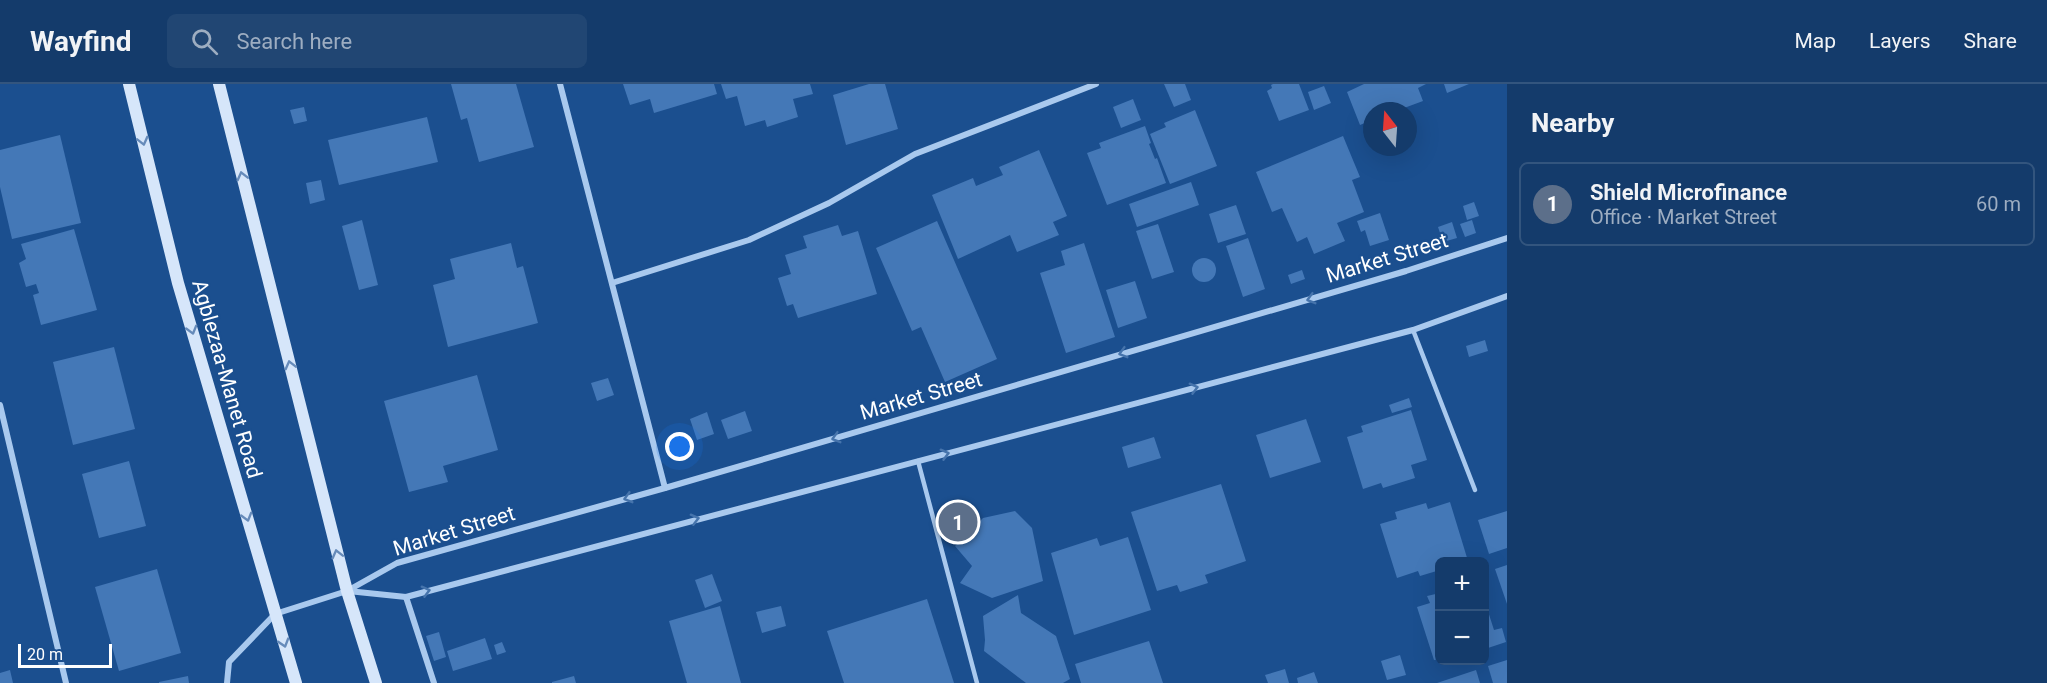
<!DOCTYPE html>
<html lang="en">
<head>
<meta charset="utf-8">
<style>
  :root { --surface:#143b6b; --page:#214673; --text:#f1f3f6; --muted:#9dadc1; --line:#33557e; --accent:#ffd166 }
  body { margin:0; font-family:Roboto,sans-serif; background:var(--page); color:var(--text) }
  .controls { position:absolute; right:18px; bottom:18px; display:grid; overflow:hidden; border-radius:9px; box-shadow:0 6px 24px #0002 }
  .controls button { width:54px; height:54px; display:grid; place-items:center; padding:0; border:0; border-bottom:2px solid var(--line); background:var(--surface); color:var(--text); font:30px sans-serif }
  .compass { position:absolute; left:1363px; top:18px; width:54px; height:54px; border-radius:50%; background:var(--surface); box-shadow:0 6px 24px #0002; rotate:343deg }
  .scale { position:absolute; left:18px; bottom:15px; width:94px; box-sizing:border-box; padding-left:6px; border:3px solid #fff; border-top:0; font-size:16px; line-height:21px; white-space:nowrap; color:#fff; -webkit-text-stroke:4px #1b4f8f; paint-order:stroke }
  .you { position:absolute; left:680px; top:363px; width:21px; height:21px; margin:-15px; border:4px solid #fff; border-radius:50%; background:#1a73e8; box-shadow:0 0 0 9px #1a73e833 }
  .badge { display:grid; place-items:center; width:39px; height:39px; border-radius:50%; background:var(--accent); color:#fff; font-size:20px; font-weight:700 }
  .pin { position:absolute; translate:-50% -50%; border:3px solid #fff; box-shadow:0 2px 6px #0006 }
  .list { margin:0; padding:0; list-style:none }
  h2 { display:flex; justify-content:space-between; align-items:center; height:78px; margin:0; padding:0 24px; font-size:26px }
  h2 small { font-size:20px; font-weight:400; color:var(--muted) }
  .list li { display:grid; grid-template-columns:39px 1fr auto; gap:18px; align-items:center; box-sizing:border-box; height:84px; margin:0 12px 12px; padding:0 12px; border:2px solid var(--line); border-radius:9px }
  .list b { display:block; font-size:22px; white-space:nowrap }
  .list p { margin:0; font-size:20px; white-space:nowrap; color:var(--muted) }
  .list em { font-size:20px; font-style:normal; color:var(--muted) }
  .icon { flex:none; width:33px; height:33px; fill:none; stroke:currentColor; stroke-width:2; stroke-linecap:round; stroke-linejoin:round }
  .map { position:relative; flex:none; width:1507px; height:599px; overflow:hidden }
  header { display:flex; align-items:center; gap:36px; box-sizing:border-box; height:84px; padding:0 30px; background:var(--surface); border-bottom:2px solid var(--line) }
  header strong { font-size:28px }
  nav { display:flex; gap:33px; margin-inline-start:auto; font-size:21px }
  .search { width:420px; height:54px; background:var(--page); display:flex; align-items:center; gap:15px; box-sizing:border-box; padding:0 21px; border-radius:9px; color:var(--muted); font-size:22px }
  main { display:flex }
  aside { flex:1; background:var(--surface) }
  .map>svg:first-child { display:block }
  .building { fill:#4478b7 }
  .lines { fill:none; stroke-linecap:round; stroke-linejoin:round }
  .lane { stroke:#a9c9ee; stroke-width:4.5 }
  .street { stroke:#a9c9ee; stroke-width:6 }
  .secondary { stroke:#d6e6fa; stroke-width:12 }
  .oneway { stroke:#668bba }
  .oneway2 { stroke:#4674ac }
  .labels { text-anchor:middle; stroke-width:4.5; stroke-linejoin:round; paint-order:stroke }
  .street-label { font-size:21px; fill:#fff; stroke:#1b4f8f }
</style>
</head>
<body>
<header>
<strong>Wayfind</strong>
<div class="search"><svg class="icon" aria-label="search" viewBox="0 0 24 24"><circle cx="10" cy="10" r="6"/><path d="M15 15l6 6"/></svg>Search here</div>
<nav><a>Map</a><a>Layers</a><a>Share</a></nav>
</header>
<main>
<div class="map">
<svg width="1507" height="599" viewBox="0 0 1507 599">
  <rect width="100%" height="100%" fill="#1b4f8f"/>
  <g class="building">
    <path d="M451 0H516L534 63 479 78 467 34 461 36Z"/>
    <path d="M623 0H714L717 10 654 29 650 15 630 21Z"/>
    <path d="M721 0H810L813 10 793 15 798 33 767 43 765 36 745 42 737 12 726 15Z"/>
    <path d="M869 0H885L898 45 846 61 833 11Z"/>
    <path d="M1164 0H1185L1191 16 1174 23Z"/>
    <path d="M1273 0H1299L1309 26 1279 37 1267 7 1272 4 1271 1Z"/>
    <path d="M1364 0H1426L1418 4 1423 17 1396 27H1372V36L1360 41 1347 8Z"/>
    <path d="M1444 0H1469L1447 9Z"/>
    <path d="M1324 2 1331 19 1314 26 1308 8Z"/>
    <path d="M1133 15 1141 36 1121 44 1113 23Z"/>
    <path d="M304 23 307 37 294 40 290 26Z"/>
    <path d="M1195 26 1217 82 1170 100 1150 50 1166 43 1164 39Z"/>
    <path d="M427 33 438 78 339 101 328 56Z"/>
    <path d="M1145 42 1151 59 1149 60 1155 75 1157 74 1166 99 1107 121 1087 69 1101 64 1099 59Z"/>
    <path d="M60 51 81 139 12 155 0 103V66Z"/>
    <path d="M1343 52 1360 93 1352 96 1364 128 1337 139 1345 157 1314 170 1307 153 1297 158 1282 124 1272 128 1256 88Z"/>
    <path d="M1039 66 1067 132 1053 138 1059 151 1017 168 1010 151 958 175 932 111 973 94 976 102 1003 91 999 83Z"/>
    <path d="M321 96 325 116 310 120 306 99Z"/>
    <path d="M1191 98 1199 121 1137 143 1129 120Z"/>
    <path d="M1474 118 1479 132 1467 136 1463 122Z"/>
    <path d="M1236 121 1246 150 1218 159 1209 130Z"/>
    <path d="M1380 129 1389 156 1370 162 1365 146 1361 148 1357 137Z"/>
    <path d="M362 136 378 201 359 206 342 142Z"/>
    <path d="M1472 136 1476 149 1465 153 1460 140Z"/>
    <path d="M937 137 997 275 945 298 921 243 912 247 876 164Z"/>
    <path d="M1452 138 1457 154 1443 158 1438 143Z"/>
    <path d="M1158 140 1174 188 1152 195 1136 147Z"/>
    <path d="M838 141 842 152 858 147 877 210 798 234 793 220 787 222 778 194 791 190 785 171 807 164 803 152Z"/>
    <path d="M74 145 97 226 41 241 33 211 39 209 36 200 26 203 19 179 26 175 21 160Z"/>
    <path d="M1248 154 1265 205 1243 213 1226 162Z"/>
    <path d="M511 159 517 184 523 182 538 239 448 263 433 201 455 195 450 175Z"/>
    <path d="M1084 159 1115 253 1066 269 1040 189 1065 181 1061 167Z"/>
    <circle cx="1204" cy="186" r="12"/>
    <path d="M1302 186 1305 195 1291 200 1288 191Z"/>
    <path d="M1135 197 1147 234 1118 244 1106 206Z"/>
    <path d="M1485 256 1488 267 1469 273 1466 262Z"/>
    <path d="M114 263 135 345 73 361 53 278Z"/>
    <path d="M477 291 498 366 443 382 448 398 409 408 384 317Z"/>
    <path d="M608 294 614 311 597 317 591 299Z"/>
    <path d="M1409 314 1412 323 1392 329 1389 321Z"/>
    <path d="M1411 326 1427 376 1411 381 1415 394 1383 404 1381 399 1363 405 1347 353 1363 348 1361 342Z"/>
    <path d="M745 327 752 347 728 355 721 336Z"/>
    <path d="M707 328 714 350 697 356 690 335Z"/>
    <path d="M1306 335 1321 378 1270 394 1256 351Z"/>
    <path d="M1154 353 1161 374 1128 384 1122 363Z"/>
    <path d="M129 377 146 442 99 454 82 390Z"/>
    <path d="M1221 400 1246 477 1205 491 1208 499 1180 508 1177 501 1157 507 1131 428Z"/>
    <path d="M1450 418 1468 477H1450L1449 475 1446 476 1447 477 1440 478V486L1420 492 1418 487 1397 494 1380 440 1397 435 1395 428 1426 419 1428 425Z"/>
    <path d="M1015 427 1032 444 1043 497 992 514 960 499 972 482 955 462 983 434Z"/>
    <path d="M1507 427V464L1489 470 1478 436Z"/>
    <path d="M1128 453 1151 526 1074 551 1051 469 1097 454 1100 462Z"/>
    <path d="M1507 481V520L1495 485Z"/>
    <path d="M157 485 181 569 119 587 95 503Z"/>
    <path d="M712 490 722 517 705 524 695 496Z"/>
    <path d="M1440 509V575L1434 576 1417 523 1430 519 1427 512Z"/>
    <path d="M1018 511 1021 529 1056 552 1070 595 1063 599H1026L984 567 985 556 983 532Z"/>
    <path d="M927 515 954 599H844L827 547Z"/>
    <path d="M1485 518 1494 546 1502 544 1506 558 1485 565Z"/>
    <path d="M720 522 741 599H687L669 537Z"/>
    <path d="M781 522 786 542 762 549 756 528Z"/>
    <path d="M439 548 446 573 434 577 426 552Z"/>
    <path d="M485 554 492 575 453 587 447 567Z"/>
    <path d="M1149 557 1163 599H1081L1075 580Z"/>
    <path d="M502 558 506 568 497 571 494 561Z"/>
    <path d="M1400 571 1406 591 1387 596 1381 577Z"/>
    <path d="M1507 576V599H1493L1488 582Z"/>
    <path d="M1285 585 1289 599H1268L1265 591Z"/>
    <path d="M10 586 13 599H0V589Z"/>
    <path d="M1476 586 1480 599H1437Z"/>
    <path d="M1314 588 1318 599H1298L1297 594Z"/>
    <path d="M188 592 189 599H159V598Z"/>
    <path d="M574 592 576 599H552V598Z"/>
  </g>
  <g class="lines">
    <g class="lane">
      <path d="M1413 246 1475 406"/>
      <path d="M918 377 977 599"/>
    </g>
    <g class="street">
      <path d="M560 0 665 404"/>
      <path d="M612 199 749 156 829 119 915 70 1096 0"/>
      <path d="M0 321 66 599"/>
      <path d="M348 507 406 513 1413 246 1507 212"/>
      <path d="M406 513 434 599"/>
      <path d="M227 599 229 578 275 530 347 507 397 479 665 404 1406 187 1507 154"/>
    </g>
    <g class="secondary">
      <path d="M129 0 178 199 296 599"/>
      <path d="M219 0 347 507 376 599"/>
    </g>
  </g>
  <defs><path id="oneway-chevron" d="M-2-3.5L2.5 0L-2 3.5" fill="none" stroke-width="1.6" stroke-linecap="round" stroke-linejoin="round" transform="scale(1.5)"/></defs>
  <g class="oneway">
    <use href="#oneway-chevron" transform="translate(143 57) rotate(76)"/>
    <use href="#oneway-chevron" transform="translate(242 92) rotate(-104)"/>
    <use href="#oneway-chevron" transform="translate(192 246) rotate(74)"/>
    <use href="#oneway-chevron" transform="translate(290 281) rotate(-104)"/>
    <use href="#oneway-chevron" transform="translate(247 433) rotate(74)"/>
    <use href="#oneway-chevron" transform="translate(337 470) rotate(-104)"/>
    <use href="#oneway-chevron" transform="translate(284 559) rotate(73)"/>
  </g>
  <g class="oneway2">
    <use href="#oneway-chevron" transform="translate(1311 215) rotate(164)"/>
    <use href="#oneway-chevron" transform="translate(1123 269) rotate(164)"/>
    <use href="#oneway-chevron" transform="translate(1194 304) rotate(-15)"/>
    <use href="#oneway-chevron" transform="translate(836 354) rotate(164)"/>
    <use href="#oneway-chevron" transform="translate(945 370) rotate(-15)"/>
    <use href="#oneway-chevron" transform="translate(628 414) rotate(164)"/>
    <use href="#oneway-chevron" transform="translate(695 435) rotate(-14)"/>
    <use href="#oneway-chevron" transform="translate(426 507) rotate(-15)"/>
  </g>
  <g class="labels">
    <g class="street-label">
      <text transform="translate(1387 174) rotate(-17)" y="7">Market Street</text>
      <text transform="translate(227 295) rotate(74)" y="7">Agblezaa-Manet Road</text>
      <text transform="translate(921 312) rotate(-16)" y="7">Market Street</text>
      <text transform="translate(454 447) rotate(-17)" y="7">Market Street</text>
    </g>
  </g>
</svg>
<div class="controls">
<button>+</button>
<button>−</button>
</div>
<svg class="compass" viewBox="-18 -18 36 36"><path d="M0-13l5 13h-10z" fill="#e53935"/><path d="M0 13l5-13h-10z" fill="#9dadc1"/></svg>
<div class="scale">20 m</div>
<div class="you"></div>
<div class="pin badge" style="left:958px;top:438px;background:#5c6f8a">1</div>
</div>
<aside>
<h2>Nearby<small></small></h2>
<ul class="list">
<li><span class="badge" style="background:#5c6f8a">1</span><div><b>Shield Microfinance</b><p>Office · Market Street</p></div><em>60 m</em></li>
</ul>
</aside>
</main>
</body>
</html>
